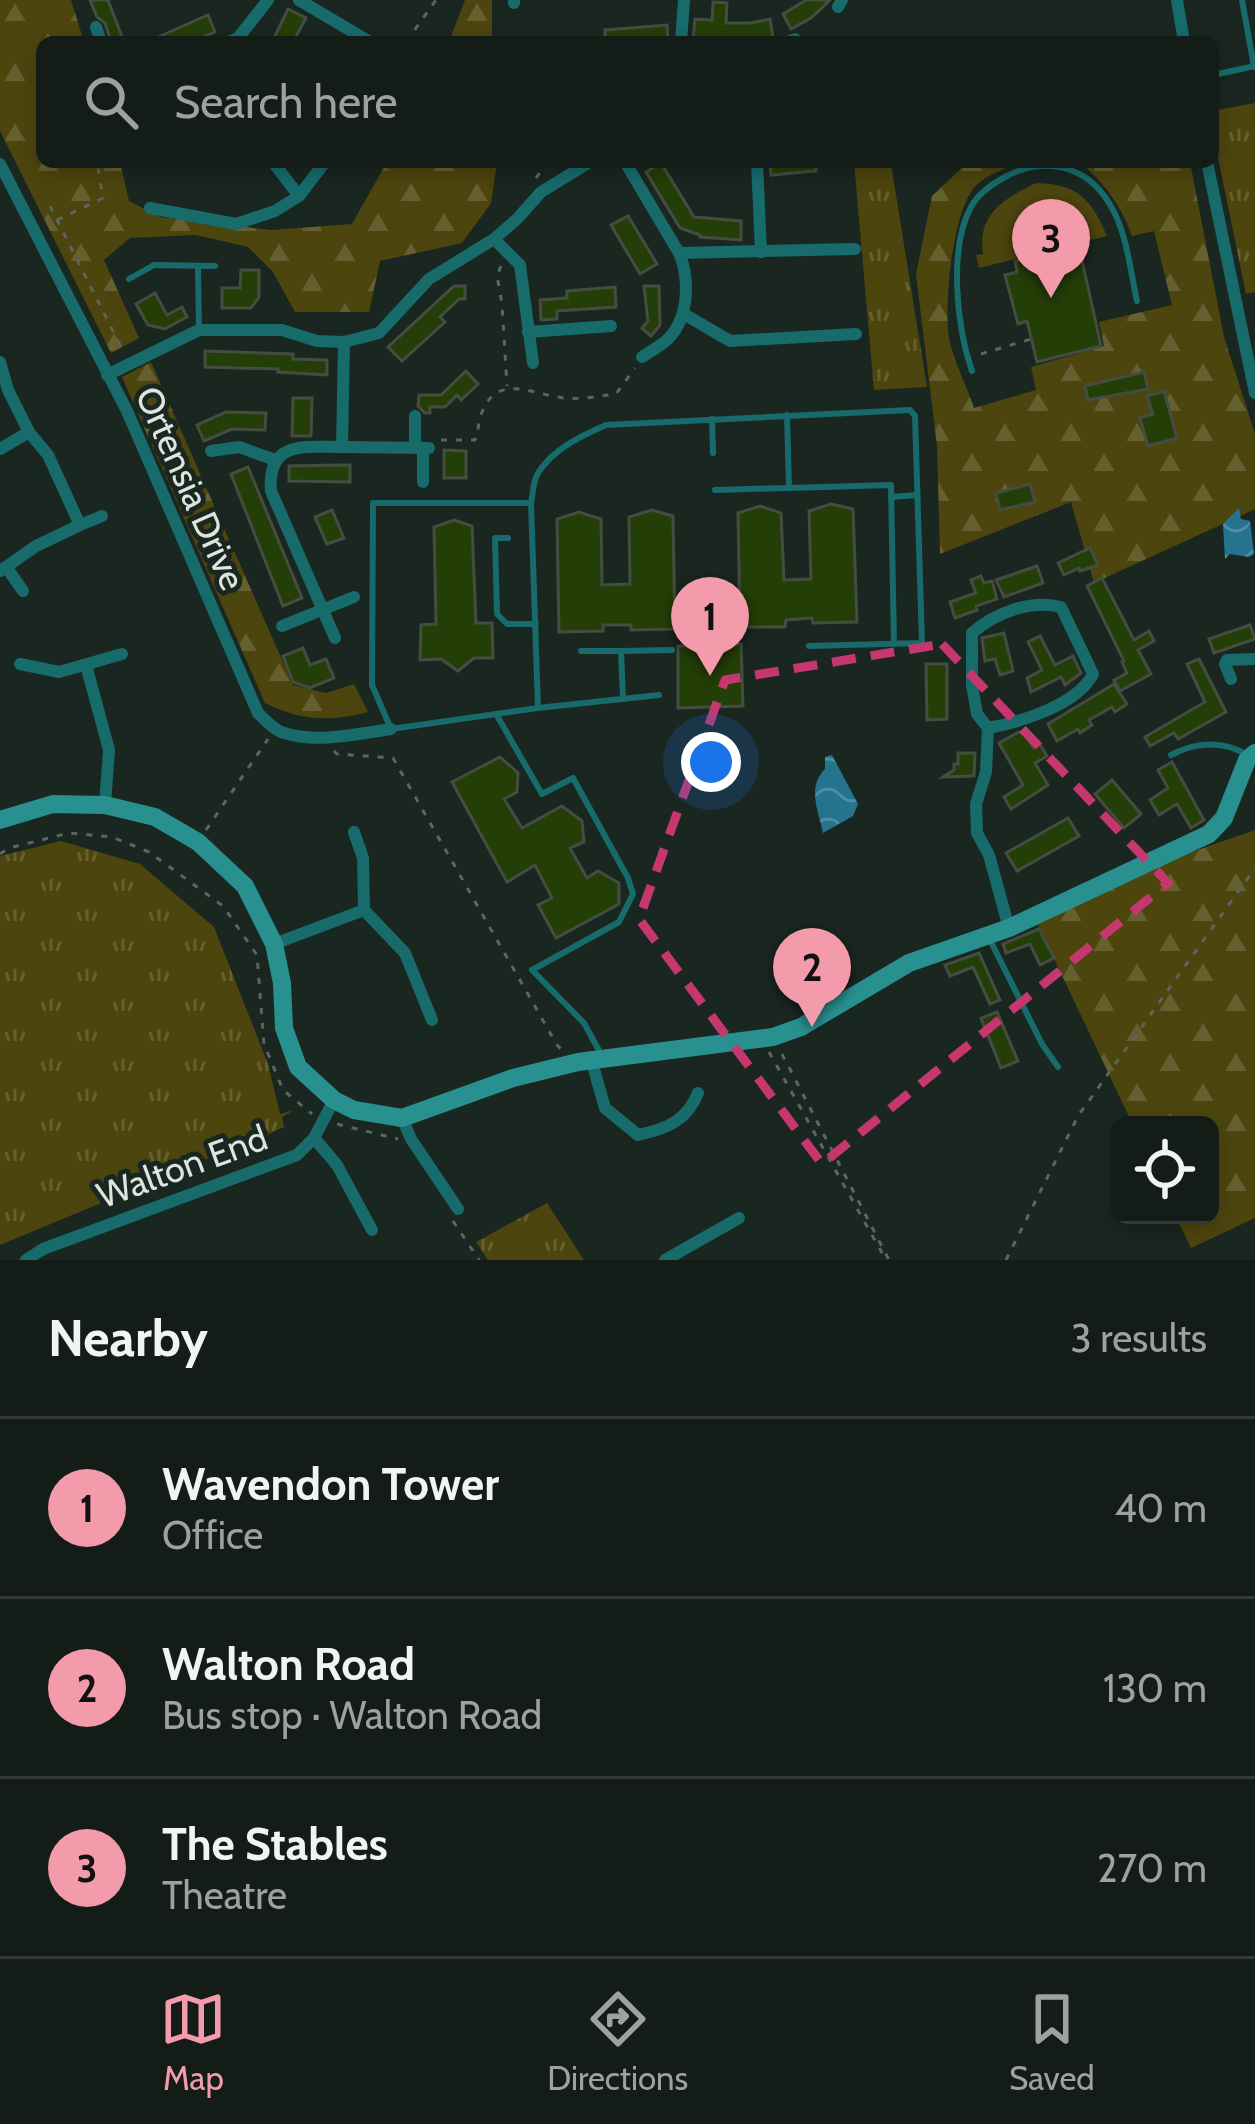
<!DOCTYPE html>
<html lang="en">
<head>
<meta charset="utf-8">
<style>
  :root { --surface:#141c18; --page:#212925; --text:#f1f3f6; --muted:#9da1a2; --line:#333a37; --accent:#f39aab }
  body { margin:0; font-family:Cabin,sans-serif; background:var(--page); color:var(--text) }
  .controls { position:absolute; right:36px; bottom:36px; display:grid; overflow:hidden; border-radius:18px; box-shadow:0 6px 18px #0003 }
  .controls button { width:108px; height:108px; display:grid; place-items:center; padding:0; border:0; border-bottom:3px solid var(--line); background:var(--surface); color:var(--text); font:60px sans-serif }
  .you { position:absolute; left:711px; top:762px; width:42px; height:42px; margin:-30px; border:9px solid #fff; border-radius:50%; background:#1a73e8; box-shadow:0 0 0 18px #1a73e833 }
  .badge { display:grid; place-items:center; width:78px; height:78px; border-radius:50%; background:var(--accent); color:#111; font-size:39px; font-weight:700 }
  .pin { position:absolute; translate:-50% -99px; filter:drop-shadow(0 3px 6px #0008) }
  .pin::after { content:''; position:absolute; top:63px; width:42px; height:36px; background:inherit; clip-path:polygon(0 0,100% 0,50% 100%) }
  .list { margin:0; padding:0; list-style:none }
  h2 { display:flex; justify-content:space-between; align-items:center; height:156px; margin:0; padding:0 48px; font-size:51px }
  h2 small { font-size:39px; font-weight:400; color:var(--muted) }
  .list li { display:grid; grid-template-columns:78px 1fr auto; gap:36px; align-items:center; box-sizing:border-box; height:180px; padding:0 48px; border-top:3px solid var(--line) }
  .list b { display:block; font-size:45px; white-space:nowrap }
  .list p { margin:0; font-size:39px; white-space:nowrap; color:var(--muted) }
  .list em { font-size:39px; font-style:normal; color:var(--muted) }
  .icon { flex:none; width:66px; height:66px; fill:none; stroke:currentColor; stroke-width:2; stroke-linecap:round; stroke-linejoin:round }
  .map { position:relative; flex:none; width:1255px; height:1260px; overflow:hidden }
  .search { position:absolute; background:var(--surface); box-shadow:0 6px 18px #0003; left:36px; right:36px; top:36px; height:132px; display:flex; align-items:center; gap:30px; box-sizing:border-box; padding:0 42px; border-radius:18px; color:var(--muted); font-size:45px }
  .sheet { height:696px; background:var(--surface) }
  nav { display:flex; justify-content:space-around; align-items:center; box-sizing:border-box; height:168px; border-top:3px solid var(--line); background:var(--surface); font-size:33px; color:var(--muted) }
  nav a { display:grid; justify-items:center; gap:6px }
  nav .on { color:var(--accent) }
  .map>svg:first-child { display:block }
  .grass { fill:#4d450e }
  .forest { fill:url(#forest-firs) }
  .park { fill:url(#park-tufts) }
  .water { fill:url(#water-waves) }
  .building { fill:#243e07; stroke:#454c41; stroke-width:3 }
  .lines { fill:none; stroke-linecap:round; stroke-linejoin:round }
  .path { stroke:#5c6661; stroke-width:3; stroke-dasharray:6 9; stroke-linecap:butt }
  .lane { stroke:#186b6b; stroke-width:6 }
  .street { stroke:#186b6b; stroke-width:12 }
  .secondary { stroke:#299090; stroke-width:18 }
  .marked { fill:none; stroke:#c6376f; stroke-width:9; stroke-dasharray:24 15; stroke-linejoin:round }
  .labels { text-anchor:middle; stroke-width:10; stroke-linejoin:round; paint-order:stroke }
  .street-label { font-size:36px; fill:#dde5e1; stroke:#1a2620 }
</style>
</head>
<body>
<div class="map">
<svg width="1255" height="1260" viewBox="0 0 1255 1260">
  <defs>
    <pattern id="forest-firs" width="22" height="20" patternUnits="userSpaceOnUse" patternTransform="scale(3)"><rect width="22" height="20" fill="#4d450e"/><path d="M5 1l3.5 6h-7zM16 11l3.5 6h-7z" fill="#666031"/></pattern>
    <pattern id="park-tufts" width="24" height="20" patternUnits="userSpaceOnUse" patternTransform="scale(3)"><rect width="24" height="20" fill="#4d450e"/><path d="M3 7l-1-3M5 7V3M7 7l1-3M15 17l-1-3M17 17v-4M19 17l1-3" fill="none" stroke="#666031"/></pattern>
    <pattern id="water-waves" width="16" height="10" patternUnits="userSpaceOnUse" patternTransform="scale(3)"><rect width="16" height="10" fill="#25738f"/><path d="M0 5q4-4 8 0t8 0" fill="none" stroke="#4f8da4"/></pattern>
  </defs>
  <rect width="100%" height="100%" fill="#1a2620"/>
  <path class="grass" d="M1036 183C1077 184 1091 198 1107 236L979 268 976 255 983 254C977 213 1004 199 1036 183Z"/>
  <g class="forest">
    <path d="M0 0H71L84 42H42V162H120L129 201 160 217 272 230 352 224 387 162H497L491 203 462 243 380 261 369 312H295L273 272 248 247 196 235 130 238 104 260 139 338 111 353 0 131Z"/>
    <path d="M465 0H492V42H449Z"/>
    <path d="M968 162H1027C1009 166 981 176 971 192 952 221 944 303 949 338 953 359 967 387 974 408L1036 390 1031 367 1104 346 1099 322 1172 305 1154 231 1132 236C1121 205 1105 184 1080 162H1190L1224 337 1255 434V509L1094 583 1071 502 940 554 937 446 916 274 932 196Z"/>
    <path d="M151 362 293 685 326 693 354 684 368 712C329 722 302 721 265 703L122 377Z"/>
    <path d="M1255 830V1218L1191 1248 1175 1215H1210V1125H1133L1038 925 1129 874Z"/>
  </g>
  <g class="park">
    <path d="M1255 103V292L1246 294 1213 133V111Z"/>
    <path d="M854 162 891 164 927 387 874 390Z"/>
    <path d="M61 841 140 864 214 927 268 1064 280 1114 294 1110 282 1117 284 1127 269 1134 267 1145 250 1141 0 1245V856Z"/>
    <path d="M547 1203 584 1260H488L476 1242Z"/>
  </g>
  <g class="water">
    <path d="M1239 508 1241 519 1250 521 1254 554 1249 557 1230 554 1225 559 1223 524Z"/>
    <path d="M832 755 858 804 853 816 823 833C818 810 807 787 825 769V757Z"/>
  </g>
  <g class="building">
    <path d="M90 0H108L124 42H111L105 23 97 17Z"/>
    <path d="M806 0H830L811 18 791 29 783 14Z"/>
    <path d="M713 2 727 3 726 23H751L770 19 773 37 751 42 693 40 695 19 712 20Z"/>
    <path d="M288 9 306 18 293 42H272Z"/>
    <path d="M208 15 215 32 191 42H147Z"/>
    <path d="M667 25 668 42H605V30Z"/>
    <path d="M770 162H815L816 171 771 175Z"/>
    <path d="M661 163 694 217 741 221V240L700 237V235L680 228 646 172Z"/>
    <path d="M628 216 657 264 640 274 611 225Z"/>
    <path d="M1062 249 1065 260 1081 256 1101 346 1037 362 1027 321 1018 324 1005 275 1017 272 1015 261Z"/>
    <path d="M241 270H259V297L251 308H222V288H240Z"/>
    <path d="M454 286H465V299H459L440 317 445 322 402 361 388 347Z"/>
    <path d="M644 286H659L660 325 651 336 642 328 648 321Z"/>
    <path d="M615 287 616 307 557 311V319L541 320 540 300 567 298V291Z"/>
    <path d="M155 293 167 315 182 307 187 317 165 329 148 325 136 304Z"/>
    <path d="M205 351 293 354V359L327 360V375L278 372V369L205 367Z"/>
    <path d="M466 371 478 384 461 400 457 395 445 407H430V413H425L418 406 419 395H441Z"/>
    <path d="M1144 372 1148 389 1088 400 1085 386Z"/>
    <path d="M1164 391 1177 438 1148 446 1140 418 1153 414 1147 396Z"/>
    <path d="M293 398H312L311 436H292Z"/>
    <path d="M226 412 266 413 265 430 232 429 204 441 197 425Z"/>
    <path d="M444 450 466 451V478H444Z"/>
    <path d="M339 465H350V482L289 481V466Z"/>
    <path d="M248 467 302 598 283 606 231 474Z"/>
    <path d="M1030 484 1035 502 1000 510 996 493Z"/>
    <path d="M831 504 853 509 857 622 813 623 812 618 786 620 785 627H740L738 513 760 506 781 513 784 580 811 579 809 511Z"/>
    <path d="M332 510 344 538 327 544 315 517Z"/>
    <path d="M651 510 673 516 675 629 631 630V625H603V631L559 632 557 519 579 512 601 519 602 585 630 584 629 517Z"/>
    <path d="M454 520 472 526 476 623H492L493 658H474L458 671 441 659 420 660 421 625 436 624 434 527Z"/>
    <path d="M1090 548 1098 565 1080 571 1079 568 1064 575 1058 563Z"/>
    <path d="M1037 566 1043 583 1004 597 996 580Z"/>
    <path d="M981 576 984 583 992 581 997 599 976 606 977 610 955 618 950 602 976 593 971 580Z"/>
    <path d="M1102 578 1134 640 1149 631 1154 641 1138 650 1151 674 1120 691 1114 680 1127 673 1122 662 1124 661 1087 586Z"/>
    <path d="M1250 625 1255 639 1214 653 1209 639Z"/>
    <path d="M1004 633 1013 671 1000 675 995 659 985 661 982 638Z"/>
    <path d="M1040 636 1055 665 1073 656 1081 673 1065 685 1061 677 1031 692 1027 678 1042 670 1028 642Z"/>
    <path d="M741 644 743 706 678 708V646Z"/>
    <path d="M303 648 310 665 326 659 334 678 310 688 293 682 283 656Z"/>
    <path d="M1199 659 1226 712 1178 739 1174 733 1150 746 1145 737 1205 702 1187 664Z"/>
    <path d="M926 664H947V719L927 720Z"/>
    <path d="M1114 684 1127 704 1115 712 1112 707 1089 720 1092 725 1080 733 1078 729 1057 741 1048 724Z"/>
    <path d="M1019 732H1024L1033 747 1039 743 1047 756 1035 763 1048 785 1011 809 1004 797 1023 785 999 743Z"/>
    <path d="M958 753H975L974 776 943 777 954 770V764H958Z"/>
    <path d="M500 757 518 773 517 792 504 799 522 828 562 806 582 821 584 842 570 848 587 878 598 871 619 883V904L556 938 538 905 552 898 535 865 507 882 452 782Z"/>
    <path d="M1172 762 1204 820 1191 828 1177 804 1159 815 1150 800 1168 788 1158 770Z"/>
    <path d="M1112 780 1141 814 1124 828 1095 794Z"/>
    <path d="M1068 818 1079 836 1017 871 1006 853Z"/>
    <path d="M1039 929 1054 958 1040 965 1030 944 1006 953 1003 944Z"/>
    <path d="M979 953 1000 1000 990 1004 973 967 950 976 945 965Z"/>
    <path d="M997 1012 1018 1061 1001 1068 981 1018Z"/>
  </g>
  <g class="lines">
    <g class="path">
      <path d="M406 42 436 0"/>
      <path d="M536 178 542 170 556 162"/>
      <path d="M50 206 122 349"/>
      <path d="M57 220 103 198 97 162"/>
      <path d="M501 266 497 276 502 304 507 386"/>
      <path d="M981 354 1031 339"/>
      <path d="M441 440H475C479 431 478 421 482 412 497 374 530 393 558 397 576 401 597 396 616 394L635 368"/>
      <path d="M334 751 337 754 393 758 557 1045 562 1050"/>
      <path d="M206 830 268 739"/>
      <path d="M0 854 9 848 69 833 112 837 149 852 223 906 257 955 264 1044 283 1090 312 1114"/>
      <path d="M769 1052 886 1260"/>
      <path d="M782 1054 889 1260"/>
      <path d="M337 1124 398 1139"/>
      <path d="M453 1221 479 1260"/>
      <path d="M1006 1260 1078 1116 1255 868"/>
    </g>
    <g class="lane">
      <path d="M1242 0 1254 67"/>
      <path d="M1213 75 1255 66"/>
      <path d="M198 268 199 330"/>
      <path d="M129 279 154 265 215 266"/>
      <path d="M972 371C957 328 948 249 971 207 978 194 992 184 1005 177 1044 156 1086 165 1109 203 1127 231 1130 270 1137 301"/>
      <path d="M787 415 789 488"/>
      <path d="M712 419 713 453"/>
      <path d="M715 490 891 485 894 644"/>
      <path d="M891 497 917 495"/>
      <path d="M530 503H373L372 685 391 729 538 708 659 695"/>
      <path d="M508 538H495L497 614 507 624H536"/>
      <path d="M581 651H621L623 699"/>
      <path d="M621 651 672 650"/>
      <path d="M538 708 531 503C533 494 533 481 538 473 553 449 581 436 606 425L910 410 915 416 922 643 809 646"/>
      <path d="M496 714 542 794 573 778 628 878 633 894 619 922 532 970 584 1023 602 1056"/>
      <path d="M1171 755C1195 742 1224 740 1247 755"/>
      <path d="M989 938 1042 1044 1058 1067"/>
    </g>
    <g class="street">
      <path d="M299 0 370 42"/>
      <path d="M514 0V3"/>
      <path d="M1177 0 1184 42"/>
      <path d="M838 7 842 0"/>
      <path d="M96 27 101 42"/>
      <path d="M228 42 238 38 268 0"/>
      <path d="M681 42 684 0"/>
      <path d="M787 42 795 39"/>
      <path d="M273 162 299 196"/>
      <path d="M625 162 679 253 855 249"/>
      <path d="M757 162 761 252"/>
      <path d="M1207 162 1255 393"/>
      <path d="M0 164 127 411 258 713C265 720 272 728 281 732 315 744 357 734 391 729"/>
      <path d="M150 208 236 224 275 211 299 196 325 162"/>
      <path d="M494 239 520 265 533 363"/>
      <path d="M684 314 730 341 856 334"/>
      <path d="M528 332 611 326"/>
      <path d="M642 357C650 351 661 346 668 339 689 318 690 279 679 253"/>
      <path d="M0 362 8 390 29 432 48 455 80 525 36 546 0 571"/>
      <path d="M107 375 199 330H282L317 341 344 342 379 333 429 279 494 239 517 219 541 192 590 162"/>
      <path d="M415 416V447"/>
      <path d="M342 447 429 448"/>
      <path d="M423 448V482"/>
      <path d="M0 449 29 432"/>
      <path d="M211 451 239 447 275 460"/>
      <path d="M80 525 102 516"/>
      <path d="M7 568 23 591"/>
      <path d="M282 626 354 597"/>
      <path d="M335 638 271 491C267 440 305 447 342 447L344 342"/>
      <path d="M20 664 59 672 122 654"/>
      <path d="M86 665 109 750 105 805"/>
      <path d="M1231 679 1225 664 1227 660 1255 659"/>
      <path d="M988 728C1021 722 1077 705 1093 674L1061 607C1031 599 995 613 972 633V685L977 714 988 728 986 772 976 804 977 833 989 855 1009 928"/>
      <path d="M354 832 363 858 364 910 405 953 432 1020"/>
      <path d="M274 944 364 910"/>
      <path d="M591 1059 605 1108 638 1135C666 1129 687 1121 698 1093"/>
      <path d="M402 1118 411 1139 458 1209"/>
      <path d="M314 1138 337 1165 372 1230"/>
      <path d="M26 1260 43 1249 297 1155 314 1138 334 1100"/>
      <path d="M665 1260 739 1218"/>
    </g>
    <path class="secondary" d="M0 820 53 804 105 805 155 817 198 842 245 886 274 944 282 983 284 1028 298 1067 334 1100 354 1110 402 1118 513 1078 578 1062 773 1037 801 1027 909 963 1009 928 1209 834 1224 818 1247 760 1255 753"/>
  </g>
  <path class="marked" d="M942 644 1168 883 822 1164 639 919 725 680Z"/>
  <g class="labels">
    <g class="street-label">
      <text transform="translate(191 488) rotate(66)" y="13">Ortensia Drive</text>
      <text transform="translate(182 1166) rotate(-20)" y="13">Walton End</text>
    </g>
  </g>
</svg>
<div class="controls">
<button><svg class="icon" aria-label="locate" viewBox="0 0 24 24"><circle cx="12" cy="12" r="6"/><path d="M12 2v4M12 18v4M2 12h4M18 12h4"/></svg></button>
</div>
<div class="you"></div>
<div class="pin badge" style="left:710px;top:676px">1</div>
<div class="pin badge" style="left:812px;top:1027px">2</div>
<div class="pin badge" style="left:1051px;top:298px">3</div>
<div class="search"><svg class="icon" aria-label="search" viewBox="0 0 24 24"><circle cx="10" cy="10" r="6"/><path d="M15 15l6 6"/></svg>Search here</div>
</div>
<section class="sheet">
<h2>Nearby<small>3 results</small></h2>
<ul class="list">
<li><span class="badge">1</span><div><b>Wavendon Tower</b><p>Office</p></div><em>40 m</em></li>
<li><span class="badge">2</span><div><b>Walton Road</b><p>Bus stop · Walton Road</p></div><em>130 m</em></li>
<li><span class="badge">3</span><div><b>The Stables</b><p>Theatre</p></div><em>270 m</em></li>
</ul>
</section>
<nav>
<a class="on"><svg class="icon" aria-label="map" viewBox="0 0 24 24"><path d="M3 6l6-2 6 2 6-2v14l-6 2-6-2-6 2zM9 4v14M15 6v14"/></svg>Map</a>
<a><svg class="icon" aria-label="directions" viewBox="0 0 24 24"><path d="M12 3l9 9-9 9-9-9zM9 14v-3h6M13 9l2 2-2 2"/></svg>Directions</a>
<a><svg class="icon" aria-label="saved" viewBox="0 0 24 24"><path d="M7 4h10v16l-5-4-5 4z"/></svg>Saved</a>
</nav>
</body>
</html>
